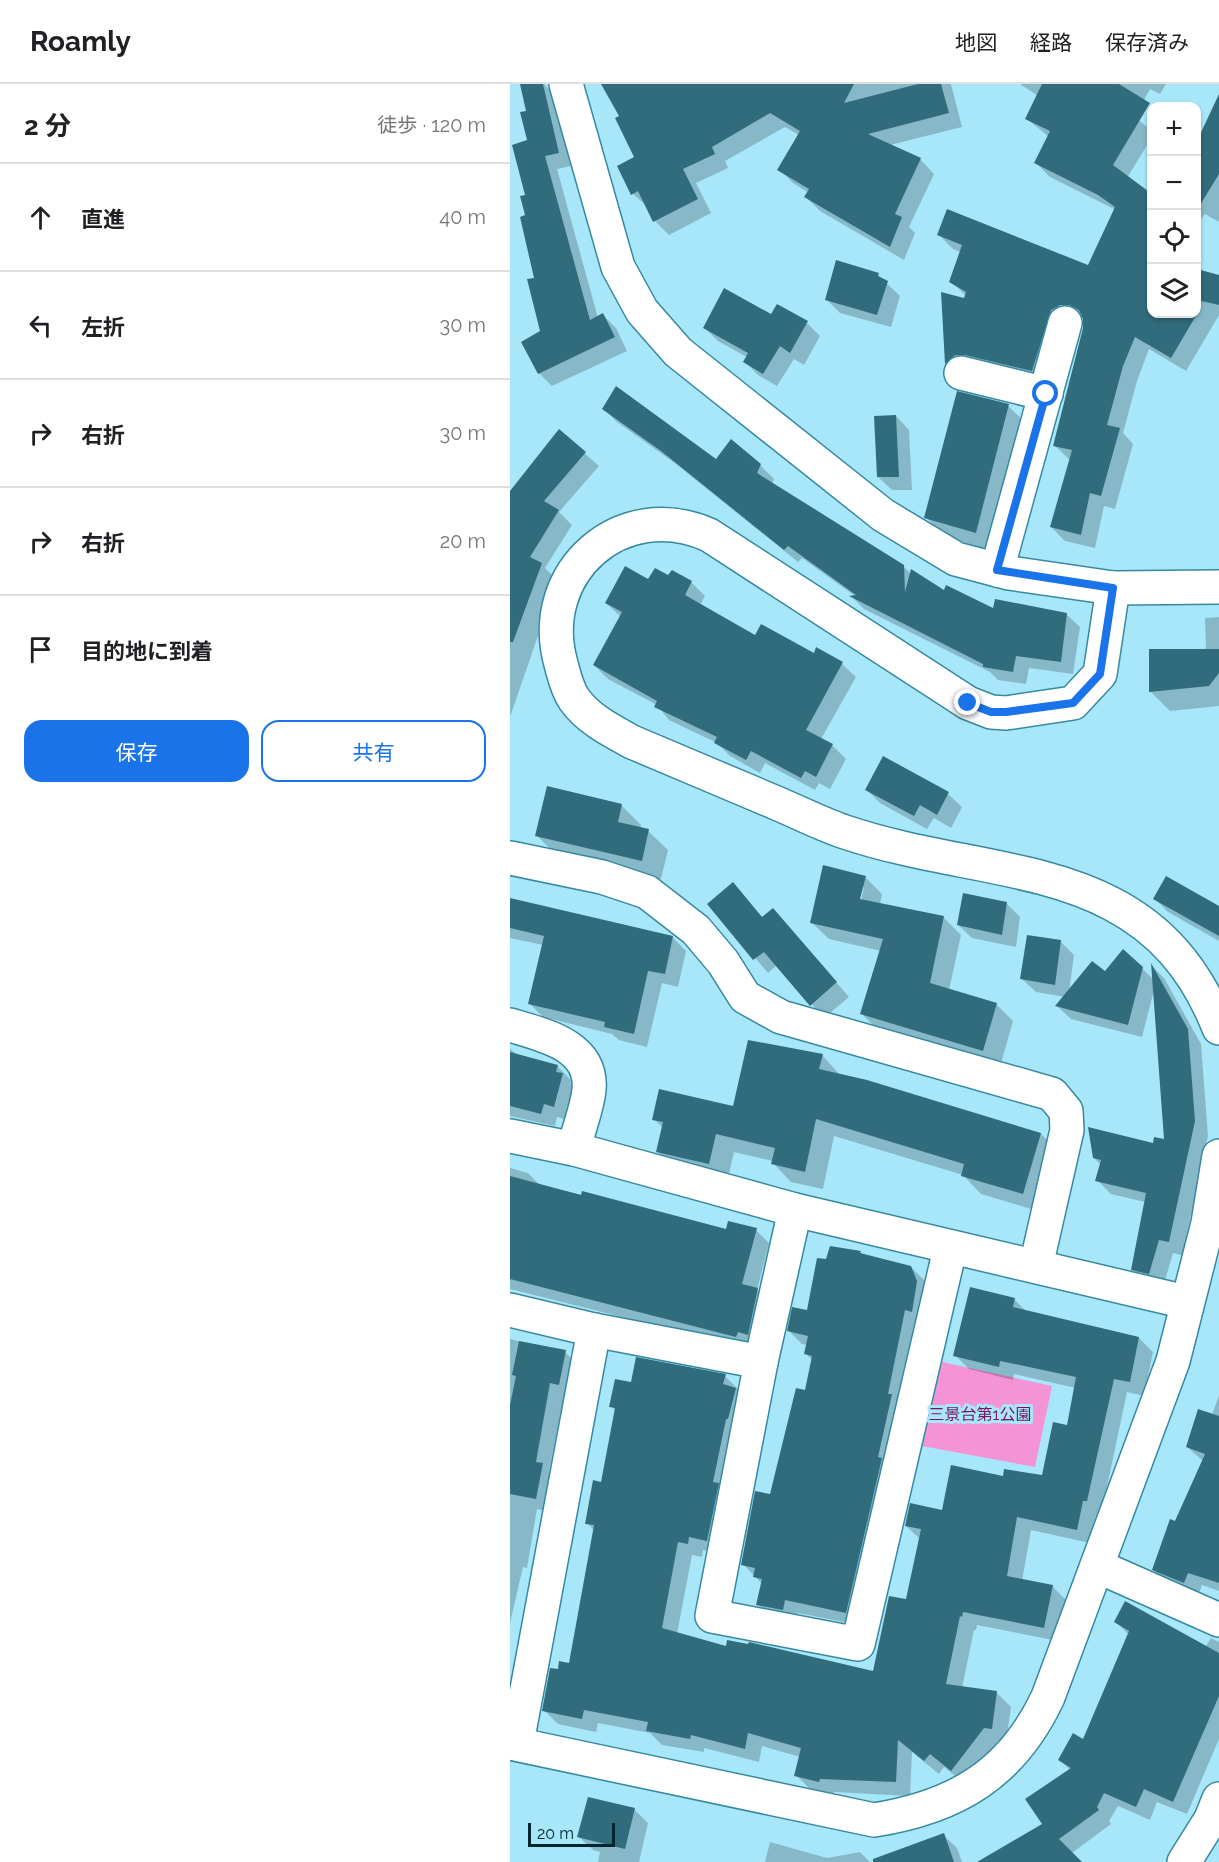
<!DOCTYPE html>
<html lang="ja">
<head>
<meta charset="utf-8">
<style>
  :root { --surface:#fff; --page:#f6f6f6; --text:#202124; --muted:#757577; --line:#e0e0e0; --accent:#1a73e8 }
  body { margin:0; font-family:Raleway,"Noto Sans JP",sans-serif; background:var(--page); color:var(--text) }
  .controls { position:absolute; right:18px; top:18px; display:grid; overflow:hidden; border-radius:12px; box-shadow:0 2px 4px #0004 }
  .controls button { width:54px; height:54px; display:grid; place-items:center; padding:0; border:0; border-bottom:2px solid var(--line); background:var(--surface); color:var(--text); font:30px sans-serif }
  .scale { position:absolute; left:18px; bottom:15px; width:87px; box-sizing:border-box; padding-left:6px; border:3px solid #02252e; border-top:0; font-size:16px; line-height:21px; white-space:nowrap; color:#02252e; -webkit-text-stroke:4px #a8e7fa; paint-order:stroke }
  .stop { position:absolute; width:18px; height:18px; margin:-14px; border:4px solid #1a73e8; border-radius:50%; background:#fff }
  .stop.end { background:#1a73e8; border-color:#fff; box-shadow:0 2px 6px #0008 }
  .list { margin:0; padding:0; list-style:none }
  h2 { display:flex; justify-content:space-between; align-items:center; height:78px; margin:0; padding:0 24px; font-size:26px }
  h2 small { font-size:20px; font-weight:400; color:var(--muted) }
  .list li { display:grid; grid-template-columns:39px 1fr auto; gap:18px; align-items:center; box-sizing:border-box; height:108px; padding:0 24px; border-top:2px solid var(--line) }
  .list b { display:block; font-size:22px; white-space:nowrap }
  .list em { font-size:20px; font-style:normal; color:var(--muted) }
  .actions { display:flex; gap:12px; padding:18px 24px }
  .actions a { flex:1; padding:14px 0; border:2px solid var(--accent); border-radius:18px; text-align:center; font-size:21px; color:var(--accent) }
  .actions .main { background:var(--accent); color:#fff }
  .icon { flex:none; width:33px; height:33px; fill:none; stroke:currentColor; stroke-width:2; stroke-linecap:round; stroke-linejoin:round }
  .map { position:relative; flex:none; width:709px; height:1778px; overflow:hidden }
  header { display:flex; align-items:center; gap:36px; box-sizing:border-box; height:84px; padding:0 30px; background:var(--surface); border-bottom:2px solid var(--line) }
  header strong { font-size:28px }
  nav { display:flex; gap:33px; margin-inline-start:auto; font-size:21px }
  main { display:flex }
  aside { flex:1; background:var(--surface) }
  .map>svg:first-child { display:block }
  .green { fill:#f593d7 }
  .shadow { fill:#0003; fill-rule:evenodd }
  .building { fill:#316c7d }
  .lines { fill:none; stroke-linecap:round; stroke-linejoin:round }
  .minor-casing { stroke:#3689a0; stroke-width:36 }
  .minor { stroke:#fff; stroke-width:33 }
  .route { stroke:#1a73e8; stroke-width:8 }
  .labels { text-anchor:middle; stroke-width:6; stroke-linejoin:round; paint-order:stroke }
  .park-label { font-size:16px; fill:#771160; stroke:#a8e7fa }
</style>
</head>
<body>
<header>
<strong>Roamly</strong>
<nav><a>地図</a><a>経路</a><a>保存済み</a></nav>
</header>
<main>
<aside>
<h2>2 分<small>徒歩 · 120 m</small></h2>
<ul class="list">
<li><svg class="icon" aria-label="ahead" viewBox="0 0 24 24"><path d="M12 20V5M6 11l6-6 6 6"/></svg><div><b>直進</b></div><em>40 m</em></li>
<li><svg class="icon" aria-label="left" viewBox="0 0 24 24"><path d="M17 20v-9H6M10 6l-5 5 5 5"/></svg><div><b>左折</b></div><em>30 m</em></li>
<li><svg class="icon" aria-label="right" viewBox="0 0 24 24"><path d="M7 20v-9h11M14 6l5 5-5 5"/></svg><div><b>右折</b></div><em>30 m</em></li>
<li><svg class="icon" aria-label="right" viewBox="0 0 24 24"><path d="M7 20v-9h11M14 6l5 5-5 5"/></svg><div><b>右折</b></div><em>20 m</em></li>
<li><svg class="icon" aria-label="arrive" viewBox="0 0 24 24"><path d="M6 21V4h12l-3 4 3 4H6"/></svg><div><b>目的地に到着</b></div></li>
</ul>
<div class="actions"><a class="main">保存</a><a>共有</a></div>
</aside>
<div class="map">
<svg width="709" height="1778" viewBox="0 0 709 1778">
  <rect width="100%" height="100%" fill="#a8e7fa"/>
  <path class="green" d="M432 1278 542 1302 525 1383 412 1362Z"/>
  <g class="shadow">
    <path d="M21 0H34L44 10 61 82 47 85 88 234 93 231 106 244 117 267 42 302 29 289 32 248 17 132 18 28Z"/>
    <path d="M94 0H441L452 43 380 61 410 75 424 90 399 143 405 149 394 176 310 127 296 113 299 109 283 99 269 85 289 51 275 43 215 77 218 84 186 99 201 129 159 151 145 137 138 123 123 110 126 74 111 33Z"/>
    <path d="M510 0H656L650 10 640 5 625 33 642 47V53L617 94 642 230H686V186L709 192V231L676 287 639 265 627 297 613 349 623 360 605 425 594 422 585 464 555 457 541 443 560 376 545 362 575 244V234L564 235 536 300 450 293 437 279 433 210 454 216 456 212 441 197 451 168 443 165 429 151 579 183 606 126 540 93 526 79 539 53 517 35 528 12Z"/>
    <path d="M686 68 709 80V138L695 130 686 141Z"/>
    <path d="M327 178 368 191 390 212 381 243 330 229 317 216Z"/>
    <path d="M262 232 297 239 310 252 294 281 284 275 267 302 248 291 235 278 237 273 208 257 195 244Z"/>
    <path d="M498 322 518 341 486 468 435 453 416 433Z"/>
    <path d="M94 325 207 377 250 381 264 395 262 400 393 482 401 490 434 508 484 526 556 530 570 543 563 590 519 584 516 600 488 596 480 588 354 525 342 513 345 512 292 474 288 478 166 380 107 338Z"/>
    <path d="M386 332 399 346 402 406H382L368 393Z"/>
    <path d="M49 347 89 382 49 428 62 441 35 484 45 494 28 540 31 543 0 633V410Z"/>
    <path d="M159 493 181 498 195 512 190 521 245 553 304 571 307 565 332 580 346 593 311 655 323 662 336 675 320 705 309 699 305 706 255 679 250 689 220 672 207 659 159 636 147 621 98 595 84 581 111 533 96 519 139 497Z"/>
    <path d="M709 533V622L660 627 640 607 696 566 695 534Z"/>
    <path d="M374 674 438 710 452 723 441 744 424 734 417 745 370 719 356 705Z"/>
    <path d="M111 721 131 741 130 745 138 747 158 766 151 795 47 771 27 752Z"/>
    <path d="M355 793 372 810 370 820 434 834 451 851 439 906 486 920 503 937 490 983 369 947 352 930 371 867 319 855 301 838ZM351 803H354L350 822H347Z"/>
    <path d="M645 815 709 824V857L658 828Z"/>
    <path d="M0 816 162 853 176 867 168 903 152 899 137 963 109 956 102 950 33 933 20 920 33 861 0 854Z"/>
    <path d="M199 820 253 834 263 826 339 913 314 934 267 881 258 889Z"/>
    <path d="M497 820 510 833 506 863 462 854 448 841Z"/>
    <path d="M550 857 564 871 559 908 595 889 632 884 644 896 643 883 654 894 691 960 698 1052 672 1171 663 1169 653 1203 636 1199 623 1185 635 1118 601 1110 587 1096 591 1081 584 1074 656 1057 644 906 632 953 561 935 547 922 555 913 526 908 512 895Z"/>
    <path d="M0 965 8 971 47 982 61 996 60 999 66 1004 58 1036 47 1033 45 1042 0 1032Z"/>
    <path d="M312 971 330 991 531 1050 549 1068 531 1128 471 1110 453 1091 324 1052 313 1105 281 1098 263 1079V1077L224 1068 217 1098 166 1086 148 1068 153 1044 144 1035 224 1024Z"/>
    <path d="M0 1084 18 1089 30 1101 217 1146H246L259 1159 247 1206 261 1219 240 1265 0 1205Z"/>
    <path d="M350 1168 353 1172 401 1183 415 1197 420 1212 349 1541 288 1529 286 1539 261 1534 248 1521 252 1500 233 1480 261 1412 296 1307 303 1277 295 1269 297 1261 292 1260 279 1247 298 1228 317 1177Z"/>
    <path d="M504 1215 516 1227 629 1254 643 1268 634 1312 617 1308 591 1431H586L580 1459 521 1446 512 1497 542 1502 556 1516 548 1557 467 1541 466 1546H464L452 1604 487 1609 501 1623 496 1658 488 1657 455 1700 434 1683 429 1690 402 1668 400 1712 324 1708 323 1711 300 1705 286 1691 290 1673 252 1662 249 1678 194 1664V1668L152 1661 140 1649 88 1639 86 1648 48 1640 34 1626 49 1587 60 1581 84 1446 77 1439 92 1399 106 1327 101 1322 123 1300 215 1292 229 1306 211 1470 193 1466 192 1473 182 1471 167 1550 217 1564 364 1588 398 1516 410 1455 396 1442 433 1428 494 1394 533 1393 558 1343 566 1304 504 1290 503 1296 459 1285 445 1271Z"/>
    <path d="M0 1255 55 1268 68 1281 62 1313 54 1311 39 1387 46 1394 39 1428 27 1425 17 1484 13 1483 0 1539Z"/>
    <path d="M709 1311V1507L692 1501 688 1512 657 1499 643 1485 693 1377 677 1363 702 1331Z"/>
    <path d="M606 1538 696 1562 701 1554 709 1558V1655L677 1730 647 1718 640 1736 608 1722 599 1737 601 1740 562 1769 571 1778H470L534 1740 560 1686 550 1676 574 1657 619 1551Z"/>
    <path d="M124 1725 138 1739 129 1778H88L90 1768 83 1766 69 1753Z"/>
    <path d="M433 1751 447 1764 452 1778H406Z"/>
    <path d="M260 1758 317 1774 350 1768 360 1778H255Z"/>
  </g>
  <g class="building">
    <path d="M10 0H33L49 69 35 72 80 236 93 229 105 253 28 290 11 258 30 247 17 195 24 194 10 133 15 131 10 112 15 111 2 61 17 56 10 28 16 27Z"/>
    <path d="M91 0H344L334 19 408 0H431L439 29 358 50 411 74 385 130 392 133 380 163 294 113 299 105 267 86 290 47 260 29 202 63 205 70 173 85 188 115 143 138 128 107 121 111 107 82 124 73 105 34 109 32Z"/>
    <path d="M532 0H609L640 19 603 81 642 110V230H687L661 274 625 253 613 282 597 341 610 344 591 412 580 409 571 451 540 443 562 366 543 362 573 244V235L569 226 559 221H550L541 226 522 287 455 271H445L435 280 431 208 454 214 456 208 439 198 452 161 427 151 437 125 578 181 605 123 588 111 524 79 540 47 515 35Z"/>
    <path d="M709 10V90L687 126V57Z"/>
    <path d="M326 176 369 189 368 192 378 197 367 231 315 216Z"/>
    <path d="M687 185 709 191V221L687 216Z"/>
    <path d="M214 204 261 230 267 220 298 237 280 269 270 262 253 290 233 278 238 269 193 244Z"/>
    <path d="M106 302 206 375 221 355 251 380 247 389 394 481 395 508 401 485 434 506 436 501 483 524 485 515 557 529 551 578 506 572 503 588 473 583V580L339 512 346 511 278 462 274 466 151 367 92 325Z"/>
    <path d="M447 307 499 320 466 449 414 434Z"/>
    <path d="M386 331 389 393H367L364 332Z"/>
    <path d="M49 345 76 368 34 417 49 426 20 473 32 479 3 558H0V407Z"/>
    <path d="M115 482 138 495 145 484 158 491 162 486 182 497 175 511 245 551 251 540 304 569 306 563 333 578 296 646 323 660 306 693 295 687 291 694 241 667 236 676 204 659 207 653 144 623 147 617 83 581 112 528 95 519Z"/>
    <path d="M639 565H709V589L699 602 639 608Z"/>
    <path d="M373 672 439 708 427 731 410 721 404 732 355 706Z"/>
    <path d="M37 702 112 720 108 738 139 745 132 777 25 752Z"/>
    <path d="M313 781 356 792 350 815 434 832 420 899 487 919 473 967 350 930 373 855 300 839Z"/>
    <path d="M656 792 709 822V852L643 815Z"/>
    <path d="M223 798 252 833 263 824 327 898 300 922 254 868 243 876 197 820Z"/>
    <path d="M453 809 497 818 492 851 447 841Z"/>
    <path d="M0 814 163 852 155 890 138 887 124 950 94 943 95 938 18 920 34 852 0 844Z"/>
    <path d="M517 851 551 856 545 901 510 895Z"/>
    <path d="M613 865 633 883 618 941 545 922 582 877 595 887Z"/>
    <path d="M641 879 678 945 685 1037 659 1158 649 1156 639 1190 621 1186 636 1109 585 1097 591 1076 583 1074 578 1043 643 1059 644 1053 654 1055Z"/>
    <path d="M238 956 313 970 309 985 357 996 531 1049 513 1110 451 1092 454 1080 306 1035 295 1088 261 1080 265 1064 206 1050 199 1080 146 1068 153 1038 142 1036 149 1005 223 1022Z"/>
    <path d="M0 968 48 981 46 988 53 989 44 1023 34 1020 31 1030 0 1022Z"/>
    <path d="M0 1092 71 1111 72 1107 216 1145 218 1137 247 1144 232 1200 248 1204 238 1251 228 1248 226 1253 0 1195Z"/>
    <path d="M320 1162 351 1167 350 1169 401 1182 407 1197 402 1228 395 1226 378 1310H382L368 1373 372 1374 336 1529 275 1516 273 1526 246 1521 252 1495 243 1493 245 1484 231 1481 245 1407 260 1410 286 1304 295 1306 302 1272 294 1270 298 1252 277 1247 282 1223 297 1226 307 1174 316 1175Z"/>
    <path d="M460 1203 505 1214 503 1223 629 1253 620 1298 604 1295 577 1417H573L567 1446 507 1433 497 1492 543 1501 534 1544 453 1528 452 1533 450 1532 436 1600 487 1607 482 1645 474 1644 441 1687 420 1670 414 1677 388 1656 386 1698 310 1695 309 1698 284 1692 291 1664 238 1649 235 1665 181 1651 180 1655 136 1647 138 1638 74 1626 72 1635 32 1627 40 1584 48 1585 49 1577 59 1579 84 1441 75 1440 83 1396 91 1398 105 1324 99 1323 105 1295 121 1298 126 1273 216 1290 213 1300 226 1304 218 1335H216L203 1398 209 1399 197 1457 179 1453 178 1460 168 1458 152 1544 216 1562 217 1556 238 1560 239 1558 363 1587 379 1512 396 1515 411 1445 395 1442 400 1419 432 1426 441 1381 493 1392 494 1385 532 1391 543 1338 557 1341 566 1293 490 1277 489 1283 443 1272Z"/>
    <path d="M9 1257 56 1266 49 1301 40 1299 26 1378 33 1379 26 1415 0 1410V1321L6 1292 2 1291Z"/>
    <path d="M688 1325 709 1332V1499L678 1489 674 1499 642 1486 660 1435 665 1437 695 1370 676 1363Z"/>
    <path d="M615 1517 709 1569V1612L663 1718 634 1705 626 1723 594 1709 587 1723 589 1726 549 1755 572 1778H467L532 1740 515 1715 561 1684 548 1676 563 1649 573 1655 619 1547 604 1538Z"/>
    <path d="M78 1713 125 1724 115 1765 67 1753Z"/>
    <path d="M434 1749 444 1778H363V1775Z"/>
  </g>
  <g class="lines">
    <defs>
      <g id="minor">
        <path d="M56 0 108 183 132 227 168 268 373 431 446 475 499 489 603 504 709 503"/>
        <path d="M451 289 536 310"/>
        <path d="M487 486 555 239"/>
        <path d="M603 504 590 590 563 619 496 629 481 628 458 619 199 451C112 412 25 488 51 580 54 591 57 605 64 615 78 635 100 646 122 658 169 678 217 698 264 718 288 728 311 740 335 748 483 798 641 770 709 944"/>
        <path d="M0 774 92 793 137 808 186 846 213 878 235 913 271 933 542 1010 556 1027 557 1046 526 1182"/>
        <path d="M0 941C33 951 83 961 79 1006 77 1025 68 1046 64 1065"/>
        <path d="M0 1052 64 1065 285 1126 676 1218"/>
        <path d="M285 1126 251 1278 202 1532 348 1560 440 1165"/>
        <path d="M0 1226 84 1246 251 1278"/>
        <path d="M587 1482 709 1536"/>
        <path d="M0 1659 364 1736C446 1723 502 1690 538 1613L663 1277 698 1139 709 1072"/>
        <path d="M7 1659 84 1246"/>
        <path d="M674 1778 701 1735 709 1715"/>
      </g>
    </defs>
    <use href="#minor" class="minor-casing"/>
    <use href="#minor" class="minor"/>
  </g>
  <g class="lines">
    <path class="route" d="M458 619 481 628H496L563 619 590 590 603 504 487 486 536 310"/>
  </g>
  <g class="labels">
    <g class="park-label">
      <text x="470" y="1336">三景台第1公園</text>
    </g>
  </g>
</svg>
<div class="controls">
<button>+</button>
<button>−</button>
<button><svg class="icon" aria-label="locate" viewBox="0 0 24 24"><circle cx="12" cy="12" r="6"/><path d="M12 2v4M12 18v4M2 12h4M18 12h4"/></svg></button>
<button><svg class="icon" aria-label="layers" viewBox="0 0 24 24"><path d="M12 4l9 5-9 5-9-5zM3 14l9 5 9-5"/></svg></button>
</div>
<div class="scale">20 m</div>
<div class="stop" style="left:536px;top:310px"></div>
<div class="stop end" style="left:458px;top:619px"></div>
</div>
</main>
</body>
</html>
